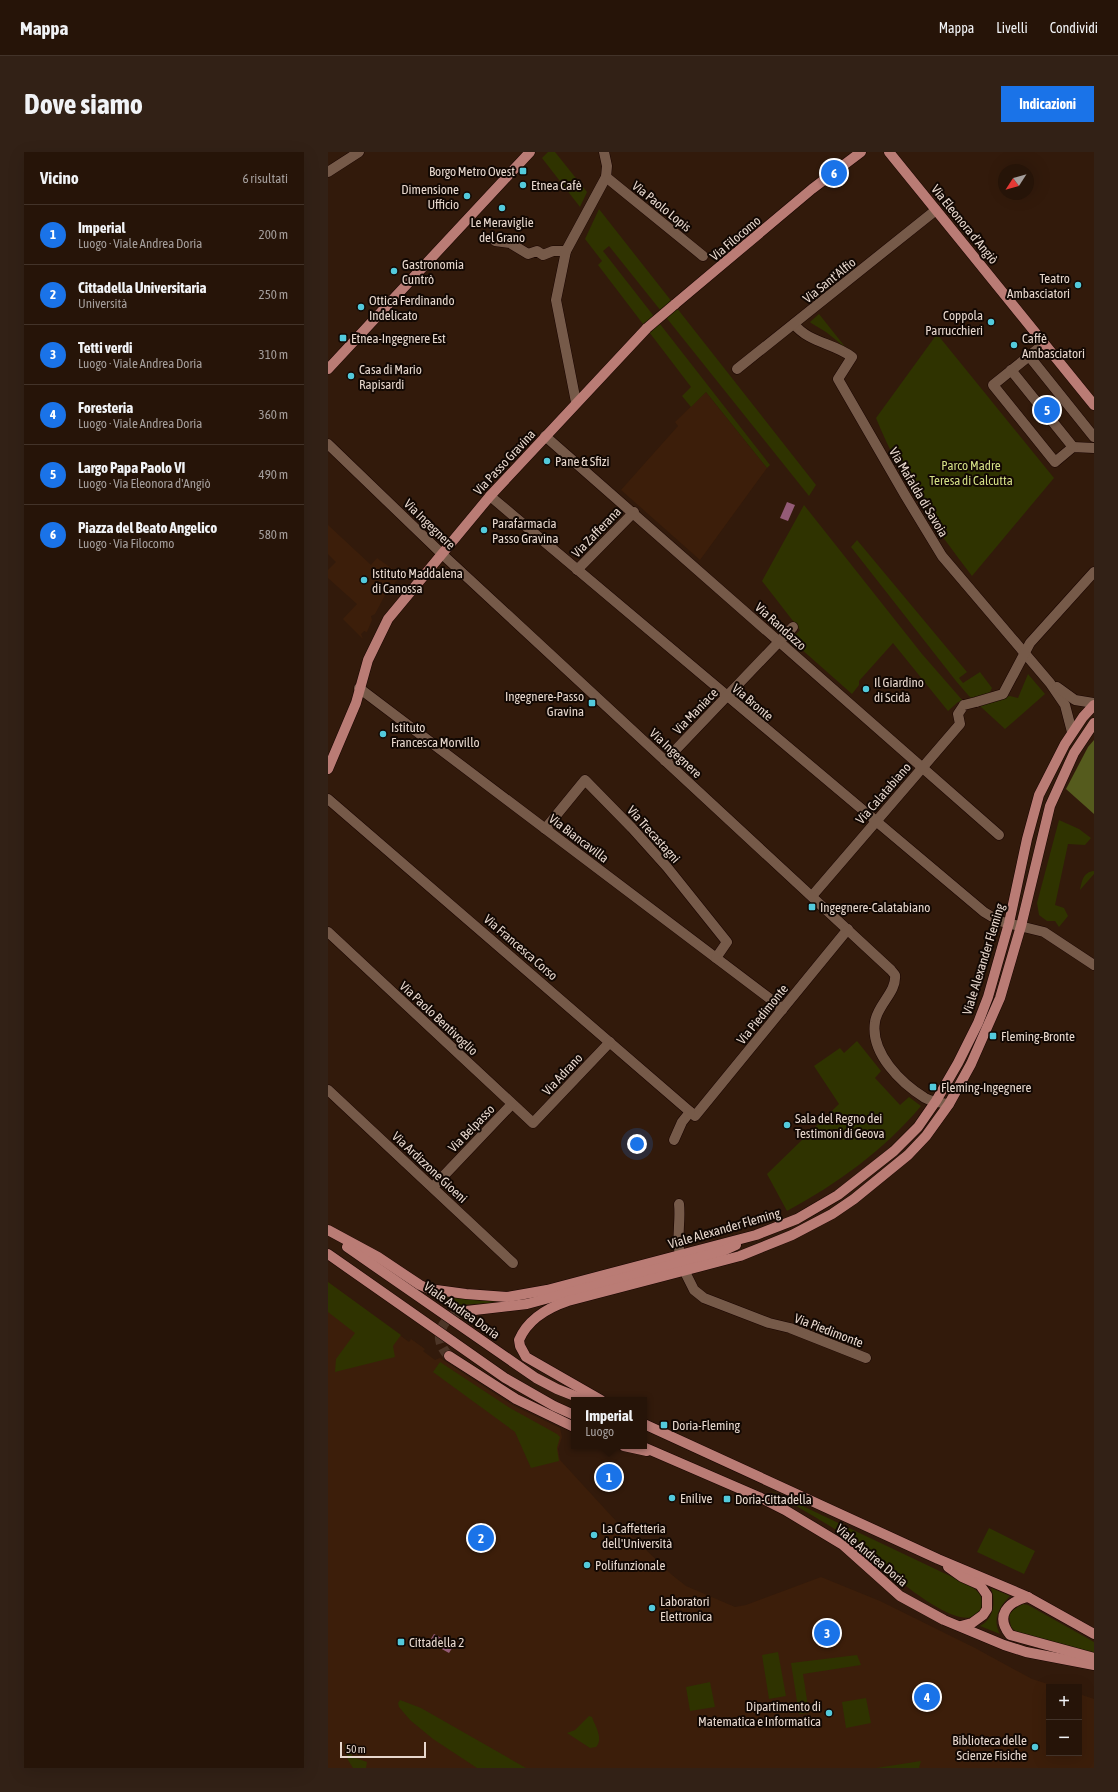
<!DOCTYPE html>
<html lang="it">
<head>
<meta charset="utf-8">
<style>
  :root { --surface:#261408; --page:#322116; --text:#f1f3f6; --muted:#a49e9c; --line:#423329; --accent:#1a73e8 }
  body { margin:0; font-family:"Asap Condensed",sans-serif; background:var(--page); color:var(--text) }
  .controls { position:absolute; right:12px; bottom:12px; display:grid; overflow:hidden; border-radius:0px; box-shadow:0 4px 16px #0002 }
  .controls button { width:36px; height:36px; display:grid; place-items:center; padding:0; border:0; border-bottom:1px solid var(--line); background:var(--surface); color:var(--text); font:20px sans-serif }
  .compass { position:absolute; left:670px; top:12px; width:36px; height:36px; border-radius:50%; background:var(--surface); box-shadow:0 4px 16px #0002; rotate:234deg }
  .scale { position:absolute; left:12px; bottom:10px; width:86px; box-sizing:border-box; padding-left:4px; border:2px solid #e7d7cd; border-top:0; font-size:11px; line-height:14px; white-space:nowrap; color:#e7d7cd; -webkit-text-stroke:3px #120803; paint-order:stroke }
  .you { position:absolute; left:309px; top:992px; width:14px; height:14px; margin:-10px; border:3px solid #fff; border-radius:50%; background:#1a73e8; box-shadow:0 0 0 6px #1a73e833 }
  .badge { display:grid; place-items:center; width:26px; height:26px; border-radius:50%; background:var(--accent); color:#fff; font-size:13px; font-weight:700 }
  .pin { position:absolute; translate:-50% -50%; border:2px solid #fff; box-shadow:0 1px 4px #0006 }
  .popup { position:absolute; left:243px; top:1245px; width:76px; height:52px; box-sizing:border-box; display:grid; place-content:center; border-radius:0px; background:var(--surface); filter:drop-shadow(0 1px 3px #0005); font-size:13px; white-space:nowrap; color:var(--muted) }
  .popup b { font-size:15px; color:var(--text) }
  .popup::after { content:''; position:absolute; left:50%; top:100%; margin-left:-8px; border:8px solid transparent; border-top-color:var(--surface) }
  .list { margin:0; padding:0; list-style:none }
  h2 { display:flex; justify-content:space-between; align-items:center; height:52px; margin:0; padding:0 16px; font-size:17px }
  h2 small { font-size:13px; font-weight:400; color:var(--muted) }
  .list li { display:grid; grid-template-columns:26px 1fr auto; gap:12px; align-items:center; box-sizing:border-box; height:60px; padding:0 16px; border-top:1px solid var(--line) }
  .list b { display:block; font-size:15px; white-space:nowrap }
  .list p { margin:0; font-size:13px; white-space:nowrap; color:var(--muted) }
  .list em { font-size:13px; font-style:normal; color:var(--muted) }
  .map { position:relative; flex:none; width:766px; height:1616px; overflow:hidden; border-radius:0px }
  header { display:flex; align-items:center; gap:24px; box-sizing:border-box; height:56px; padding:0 20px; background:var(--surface); border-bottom:1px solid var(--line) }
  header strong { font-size:19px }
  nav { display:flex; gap:22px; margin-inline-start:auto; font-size:14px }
  .intro { display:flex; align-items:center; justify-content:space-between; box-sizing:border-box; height:96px; padding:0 24px }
  h1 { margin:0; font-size:28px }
  .button { padding:10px 18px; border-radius:0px; background:var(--accent); color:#fff; font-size:14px; font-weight:700 }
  main { display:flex; gap:24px; padding:0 24px }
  aside { flex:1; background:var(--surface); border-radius:0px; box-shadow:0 4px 16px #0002 }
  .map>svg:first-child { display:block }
  .built { fill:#3c1e0a }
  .green { fill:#2f3300 }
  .forest { fill:#555b1d }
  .water { fill:#945b77 }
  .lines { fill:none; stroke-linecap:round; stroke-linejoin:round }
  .major-tunnel { stroke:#4d3628; stroke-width:10; stroke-dasharray:10 5; stroke-linecap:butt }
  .minor-casing { stroke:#190400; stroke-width:11 }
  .major-casing { stroke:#190400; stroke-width:11 }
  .minor { stroke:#765a49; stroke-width:10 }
  .major { stroke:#ba7c75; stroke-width:10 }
  .minor-bridge-casing { stroke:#190400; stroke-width:11; stroke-linecap:butt }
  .major-bridge-casing { stroke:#190400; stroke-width:11; stroke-linecap:butt }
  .minor-bridge { stroke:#765a49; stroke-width:10 }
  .major-bridge { stroke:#ba7c75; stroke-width:10 }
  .poi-dot { fill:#53cadc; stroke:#120803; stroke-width:1.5 }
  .labels { text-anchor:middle; stroke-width:4; stroke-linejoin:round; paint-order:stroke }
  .poi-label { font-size:13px; fill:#e7d7cd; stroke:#120803; text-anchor:start }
  .street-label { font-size:13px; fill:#e7d7cd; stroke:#120803 }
  .park-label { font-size:13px; fill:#d3de85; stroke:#120803 }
</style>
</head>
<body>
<header>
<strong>Mappa</strong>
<nav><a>Mappa</a><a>Livelli</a><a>Condividi</a></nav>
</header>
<div class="intro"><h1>Dove siamo</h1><a class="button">Indicazioni</a></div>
<main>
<aside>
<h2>Vicino<small>6 risultati</small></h2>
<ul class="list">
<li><span class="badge">1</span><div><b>Imperial</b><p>Luogo · Viale Andrea Doria</p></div><em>200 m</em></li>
<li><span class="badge">2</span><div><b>Cittadella Universitaria</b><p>Università</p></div><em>250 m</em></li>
<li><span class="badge">3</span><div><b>Tetti verdi</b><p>Luogo · Viale Andrea Doria</p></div><em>310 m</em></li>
<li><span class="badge">4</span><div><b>Foresteria</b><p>Luogo · Viale Andrea Doria</p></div><em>360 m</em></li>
<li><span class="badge">5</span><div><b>Largo Papa Paolo VI</b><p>Luogo · Via Eleonora d'Angiò</p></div><em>490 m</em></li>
<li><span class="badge">6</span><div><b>Piazza del Beato Angelico</b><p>Luogo · Via Filocomo</p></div><em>580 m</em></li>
</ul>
</aside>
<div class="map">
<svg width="766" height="1616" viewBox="0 0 766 1616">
  <rect width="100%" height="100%" fill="#321a0b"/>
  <g class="built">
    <path d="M378 240 439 316 372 408 293 338 350 274 347 270Z"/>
    <path d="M0 373 43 413 49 406 73 423 56 445 47 462 43 464 44 468 39 480 36 479 33 482 35 487 15 467 29 452 0 426V418L8 410 0 402Z"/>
    <path d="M0 1130 81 1190 83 1187 97 1197 95 1199 107 1208 112 1206 186 1254 232 1276 234 1285 230 1297 232 1308 288 1369 344 1423 358 1434 407 1455 418 1453 493 1425 552 1449 647 1496 704 1527 729 1535H721V1601H751V1542L766 1547V1616H0Z"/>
  </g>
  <g class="green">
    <path d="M220 0H227L259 40 252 55 214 6Z"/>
    <path d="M271 57 488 333 481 344 281 94 275 99 442 313 439 316 378 240 363 255 354 244 363 235 270 113 274 109 257 87Z"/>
    <path d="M491 162 518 196 498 180 483 171 482 170Z"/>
    <path d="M609 182 726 326 644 424C604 372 573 327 548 266Z"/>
    <path d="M476 353 594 502 635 549 630 550 620 559 565 491 531 529V533L524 542 463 488 472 478 434 429Z"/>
    <path d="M529 388 639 520 631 526 635 531 652 520 664 536 661 542 665 548 682 544 690 546 700 522 717 542 677 577 640 543 628 529 523 395Z"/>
    <path d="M731 668 751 677 763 686 757 693 740 692 727 753 736 756 740 764 731 775 727 769H719L711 763 709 751Z"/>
    <path d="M766 719V722L752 738C754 729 755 720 766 719Z"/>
    <path d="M529 889 553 919 547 926 572 953 581 945 593 954C556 998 509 1032 459 1059L439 1022 511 952 486 914 512 896 516 901Z"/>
    <path d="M0 1130 73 1183 65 1194 67 1205 7 1220 8 1207 27 1181 0 1160Z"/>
    <path d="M103 1143 158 1149H184L131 1153 123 1156Z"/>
    <path d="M112 1210 182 1256 229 1282 232 1285 229 1296 231 1309 203 1316 187 1280 105 1220Z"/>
    <path d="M441 1338 641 1433C651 1439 659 1448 651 1460 630 1489 538 1399 519 1385 494 1368 467 1354 441 1338Z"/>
    <path d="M661 1376 707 1399 696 1422 649 1400Z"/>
    <path d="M663 1436 682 1444C671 1455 664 1467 672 1482L652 1474C666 1467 668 1450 663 1436Z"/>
    <path d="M695 1452 700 1453 766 1490V1502L689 1481 683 1475 681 1463 686 1457Z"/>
    <path d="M450 1500 458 1544 441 1547 434 1503Z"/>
    <path d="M529 1503 533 1513 475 1522 481 1561 471 1562 463 1511Z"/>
    <path d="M382 1530 387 1555 362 1559 358 1535Z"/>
    <path d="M538 1546 543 1571 518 1576 514 1550Z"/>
    <path d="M72 1548 93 1556 198 1616H149L105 1587 82 1568 71 1555 70 1551Z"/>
    <path d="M261 1564 264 1565C267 1574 276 1587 268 1595L262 1596 239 1581 247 1578Z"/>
    <path d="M16 1591 25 1605 39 1610 38 1616H25L20 1608Z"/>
    <path d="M593 1609 591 1616H548Z"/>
  </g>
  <path class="forest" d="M766 588V662L738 637 760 595Z"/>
  <g class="water">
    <path d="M459 350 467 353 460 369 452 366Z"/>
    <path d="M106 1482 126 1493 121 1501 101 1490Z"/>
  </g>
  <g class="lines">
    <path class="major-tunnel" d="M121 1204C102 1186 115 1162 138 1159"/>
    <defs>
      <g id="minor">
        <path d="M0 20 31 0"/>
        <path d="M278 25 375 104"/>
        <path d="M167 89 182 91 200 102 209 99 215 103 225 99H238"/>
        <path d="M466 172C481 191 506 191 524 205L510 227 577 343 614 404 722 531 737 553 744 580"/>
        <path d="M716 192 665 233 727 310 745 295 766 296"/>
        <path d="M701 204 766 285"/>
        <path d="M409 217 608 58"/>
        <path d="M683 218 745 295"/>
        <path d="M248 250 228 148 238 99 278 25 279 14 276 0"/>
        <path d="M217 284 671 683"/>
        <path d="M0 292 114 402 563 818 567 823C569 840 549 853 547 870 542 901 573 931 597 946 604 950 613 951 621 952"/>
        <path d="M162 344 656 760 671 769 716 780 766 813"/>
        <path d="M249 418 306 360"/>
        <path d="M729 535 747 548 766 551"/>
        <path d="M31 536 449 852 454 858"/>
        <path d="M648 550 675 542 702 491 766 420"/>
        <path d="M337 609 465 475"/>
        <path d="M0 647 367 964 520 777"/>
        <path d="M217 677 257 628 304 676 339 715 399 790 388 806"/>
        <path d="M484 744 632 572 630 562 636 553"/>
        <path d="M0 780 205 971 282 890"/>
        <path d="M0 938 185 1111"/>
        <path d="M346 988 354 970 362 960"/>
        <path d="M105 1035 184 952"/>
        <path d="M351 1052C353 1070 348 1085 352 1103"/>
        <path d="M356 1118 366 1138 376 1146 441 1171 462 1176 538 1206"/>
      </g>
      <g id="major">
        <path d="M561 0 766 253"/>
        <path d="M346 153 484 37 533 0"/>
        <path d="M0 217 202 0"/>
        <path d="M0 617 28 551 40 508 60 467 162 344 319 176"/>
        <path d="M0 1078 50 1105 92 1133 101 1137 138 1142 179 1145 219 1138 428 1083 469 1067 510 1043 566 999 590 975 608 949 630 911 650 871 660 845 681 771 699 687 711 643 737 592 755 565 766 553"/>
        <path d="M19 1095 208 1226 229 1237 257 1248"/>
        <path d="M0 1102 177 1226 226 1254 246 1263"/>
        <path d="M138 1159 199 1152 395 1099 408 1093"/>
        <path d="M121 1204 188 1247 246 1275"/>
        <path d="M273 1248 198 1205 192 1194 191 1188C200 1167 219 1156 240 1149L412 1104 464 1083 504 1062 526 1047 580 1003 598 984 621 952 643 912 672 846 693 774 722 654 746 601 766 571"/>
        <path d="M316 1272 610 1407 700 1445 766 1482"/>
        <path d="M296 1294 319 1299"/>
        <path d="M313 1294 431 1345 457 1358 515 1393 572 1444 616 1468 676 1493 698 1500 766 1513"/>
        <path d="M620 1415 634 1425 652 1433 659 1443V1457L655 1463 644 1471 633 1474"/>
        <path d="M700 1445C679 1450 667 1464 682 1483L766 1506"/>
      </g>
    </defs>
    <use href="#minor" class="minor-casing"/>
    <use href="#major" class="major-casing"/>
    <use href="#minor" class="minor"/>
    <use href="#major" class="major"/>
    <defs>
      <path id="minor-bridge" d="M636 553 648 550"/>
      <path id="major-bridge" d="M319 176 346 153"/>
    </defs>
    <use href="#minor-bridge" class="minor-bridge-casing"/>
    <use href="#major-bridge" class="major-bridge-casing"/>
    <use href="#minor-bridge" class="minor-bridge"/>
    <use href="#major-bridge" class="major-bridge"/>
  </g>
  <g class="poi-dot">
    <rect x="191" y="15" width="8" height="8" rx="2"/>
    <circle cx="195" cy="33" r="4"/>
    <circle cx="139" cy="44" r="4"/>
    <circle cx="174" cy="56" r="4"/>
    <circle cx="66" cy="119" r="4"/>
    <circle cx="750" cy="133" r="4"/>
    <circle cx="33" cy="155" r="4"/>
    <circle cx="663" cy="170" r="4"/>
    <rect x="11" y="182" width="8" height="8" rx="2"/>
    <circle cx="686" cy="193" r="4"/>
    <circle cx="23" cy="224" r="4"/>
    <circle cx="219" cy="309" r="4"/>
    <circle cx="156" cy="378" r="4"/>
    <circle cx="36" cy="428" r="4"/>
    <circle cx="538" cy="537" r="4"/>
    <rect x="260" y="547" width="8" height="8" rx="2"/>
    <circle cx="55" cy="582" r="4"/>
    <rect x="480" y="751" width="8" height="8" rx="2"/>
    <rect x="661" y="880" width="8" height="8" rx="2"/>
    <rect x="601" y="931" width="8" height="8" rx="2"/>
    <circle cx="459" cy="973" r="4"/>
    <rect x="332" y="1269" width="8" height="8" rx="2"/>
    <circle cx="344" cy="1346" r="4"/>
    <rect x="395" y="1343" width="8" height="8" rx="2"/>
    <circle cx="266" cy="1383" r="4"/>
    <circle cx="259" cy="1413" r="4"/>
    <circle cx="324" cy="1456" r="4"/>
    <rect x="69" y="1486" width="8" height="8" rx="2"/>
    <circle cx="501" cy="1561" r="4"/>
    <circle cx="707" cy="1595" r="4"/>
  </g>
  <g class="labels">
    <g class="poi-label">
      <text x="187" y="24" text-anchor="end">Borgo Metro Ovest</text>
      <text x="203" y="38">Etnea Cafè</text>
      <text x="131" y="42" text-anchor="end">Dimensione<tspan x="131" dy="15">Ufficio</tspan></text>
      <text x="174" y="75" text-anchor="middle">Le Meraviglie<tspan x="174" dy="15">del Grano</tspan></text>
      <text x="74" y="117">Gastronomia<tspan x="74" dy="15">Cuntrò</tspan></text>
      <text x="742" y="131" text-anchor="end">Teatro<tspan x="742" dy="15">Ambasciatori</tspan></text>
      <text x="41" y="153">Ottica Ferdinando<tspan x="41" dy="15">Indelicato</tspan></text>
      <text x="655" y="168" text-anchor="end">Coppola<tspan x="655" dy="15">Parrucchieri</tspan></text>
      <text x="23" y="191">Etnea-Ingegnere Est</text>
      <text x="694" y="191">Caffè<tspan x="694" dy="15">Ambasciatori</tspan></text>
      <text x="31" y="222">Casa di Mario<tspan x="31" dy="15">Rapisardi</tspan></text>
      <text x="227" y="314">Pane &amp; Sfizi</text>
      <text x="164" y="376">Parafarmacia<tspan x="164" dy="15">Passo Gravina</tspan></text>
      <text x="44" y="426">Istituto Maddalena<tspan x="44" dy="15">di Canossa</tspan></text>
      <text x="546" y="535">Il Giardino<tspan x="546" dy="15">di Scidà</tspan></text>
      <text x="256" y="549" text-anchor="end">Ingegnere-Passo<tspan x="256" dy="15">Gravina</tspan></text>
      <text x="63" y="580">Istituto<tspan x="63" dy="15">Francesca Morvillo</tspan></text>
      <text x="492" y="760">Ingegnere-Calatabiano</text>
      <text x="673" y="889">Fleming-Bronte</text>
      <text x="613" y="940">Fleming-Ingegnere</text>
      <text x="467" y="971">Sala del Regno dei<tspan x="467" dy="15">Testimoni di Geova</tspan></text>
      <text x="344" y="1278">Doria-Fleming</text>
      <text x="352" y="1351">Enilive</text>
      <text x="407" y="1352">Doria-Cittadella</text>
      <text x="274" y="1381">La Caffetteria<tspan x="274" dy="15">dell'Università</tspan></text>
      <text x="267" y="1418">Polifunzionale</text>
      <text x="332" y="1454">Laboratori<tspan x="332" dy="15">Elettronica</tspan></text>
      <text x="81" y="1495">Cittadella 2</text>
      <text x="493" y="1559" text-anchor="end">Dipartimento di<tspan x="493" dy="15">Matematica e Informatica</tspan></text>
      <text x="699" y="1593" text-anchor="end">Biblioteca delle<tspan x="699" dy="15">Scienze Fisiche</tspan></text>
    </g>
    <g class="street-label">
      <text transform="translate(334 54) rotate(39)" y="5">Via Paolo Lopis</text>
      <text transform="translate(637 72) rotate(51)" y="5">Via Eleonora d'Angiò</text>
      <text transform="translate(407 86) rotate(-40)" y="5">Via Filocomo</text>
      <text transform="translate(501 128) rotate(-39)" y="5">Via Sant'Alfio</text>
      <text transform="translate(176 310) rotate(-47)" y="5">Via Passo Gravina</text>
      <text transform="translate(591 340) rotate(59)" y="5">Via Mafalda di Savoia</text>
      <text transform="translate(102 372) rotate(44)" y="5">Via Ingegnere</text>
      <text transform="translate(268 380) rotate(-46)" y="5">Via Zafferana</text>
      <text transform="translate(453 474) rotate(42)" y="5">Via Randazzo</text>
      <text transform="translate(425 550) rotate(40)" y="5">Via Bronte</text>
      <text transform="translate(367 559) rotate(-46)" y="5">Via Maniace</text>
      <text transform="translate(348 601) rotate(43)" y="5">Via Ingegnere</text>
      <text transform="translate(555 641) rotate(-49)" y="5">Via Calatabiano</text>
      <text transform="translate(326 682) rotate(48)" y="5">Via Trecastagni</text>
      <text transform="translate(251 686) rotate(37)" y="5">Via Biancavilla</text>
      <text transform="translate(193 795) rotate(41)" y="5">Via Francesca Corso</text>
      <text transform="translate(655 807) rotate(-73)" y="5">Viale Alexander Fleming</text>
      <text transform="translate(434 862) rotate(-51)" y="5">Via Piedimonte</text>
      <text transform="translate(111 866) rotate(43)" y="5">Via Paolo Bentivoglio</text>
      <text transform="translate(234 922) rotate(-47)" y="5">Via Adrano</text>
      <text transform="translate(143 976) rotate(-46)" y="5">Via Belpasso</text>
      <text transform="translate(102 1015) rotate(43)" y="5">Via Ardizzone Gioeni</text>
      <text transform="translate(396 1076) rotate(-16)" y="5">Viale Alexander Fleming</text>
      <text transform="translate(134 1158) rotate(35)" y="5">Viale Andrea Doria</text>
      <text transform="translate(501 1178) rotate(21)" y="5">Via Piedimonte</text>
      <text transform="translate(544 1403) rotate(40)" y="5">Viale Andrea Doria</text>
    </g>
    <g class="park-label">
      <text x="643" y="318">Parco Madre<tspan x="643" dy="15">Teresa di Calcutta</tspan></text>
    </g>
  </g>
</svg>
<div class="controls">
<button>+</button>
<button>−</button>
</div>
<svg class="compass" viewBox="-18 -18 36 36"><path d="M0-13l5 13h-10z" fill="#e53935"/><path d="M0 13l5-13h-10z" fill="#a49e9c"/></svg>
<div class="scale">50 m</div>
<div class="you"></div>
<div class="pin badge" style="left:281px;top:1325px">1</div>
<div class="popup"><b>Imperial</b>Luogo</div>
<div class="pin badge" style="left:153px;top:1386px">2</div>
<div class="pin badge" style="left:499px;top:1481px">3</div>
<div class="pin badge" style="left:599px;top:1545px">4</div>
<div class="pin badge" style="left:719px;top:258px">5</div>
<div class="pin badge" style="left:506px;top:21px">6</div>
</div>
</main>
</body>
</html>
